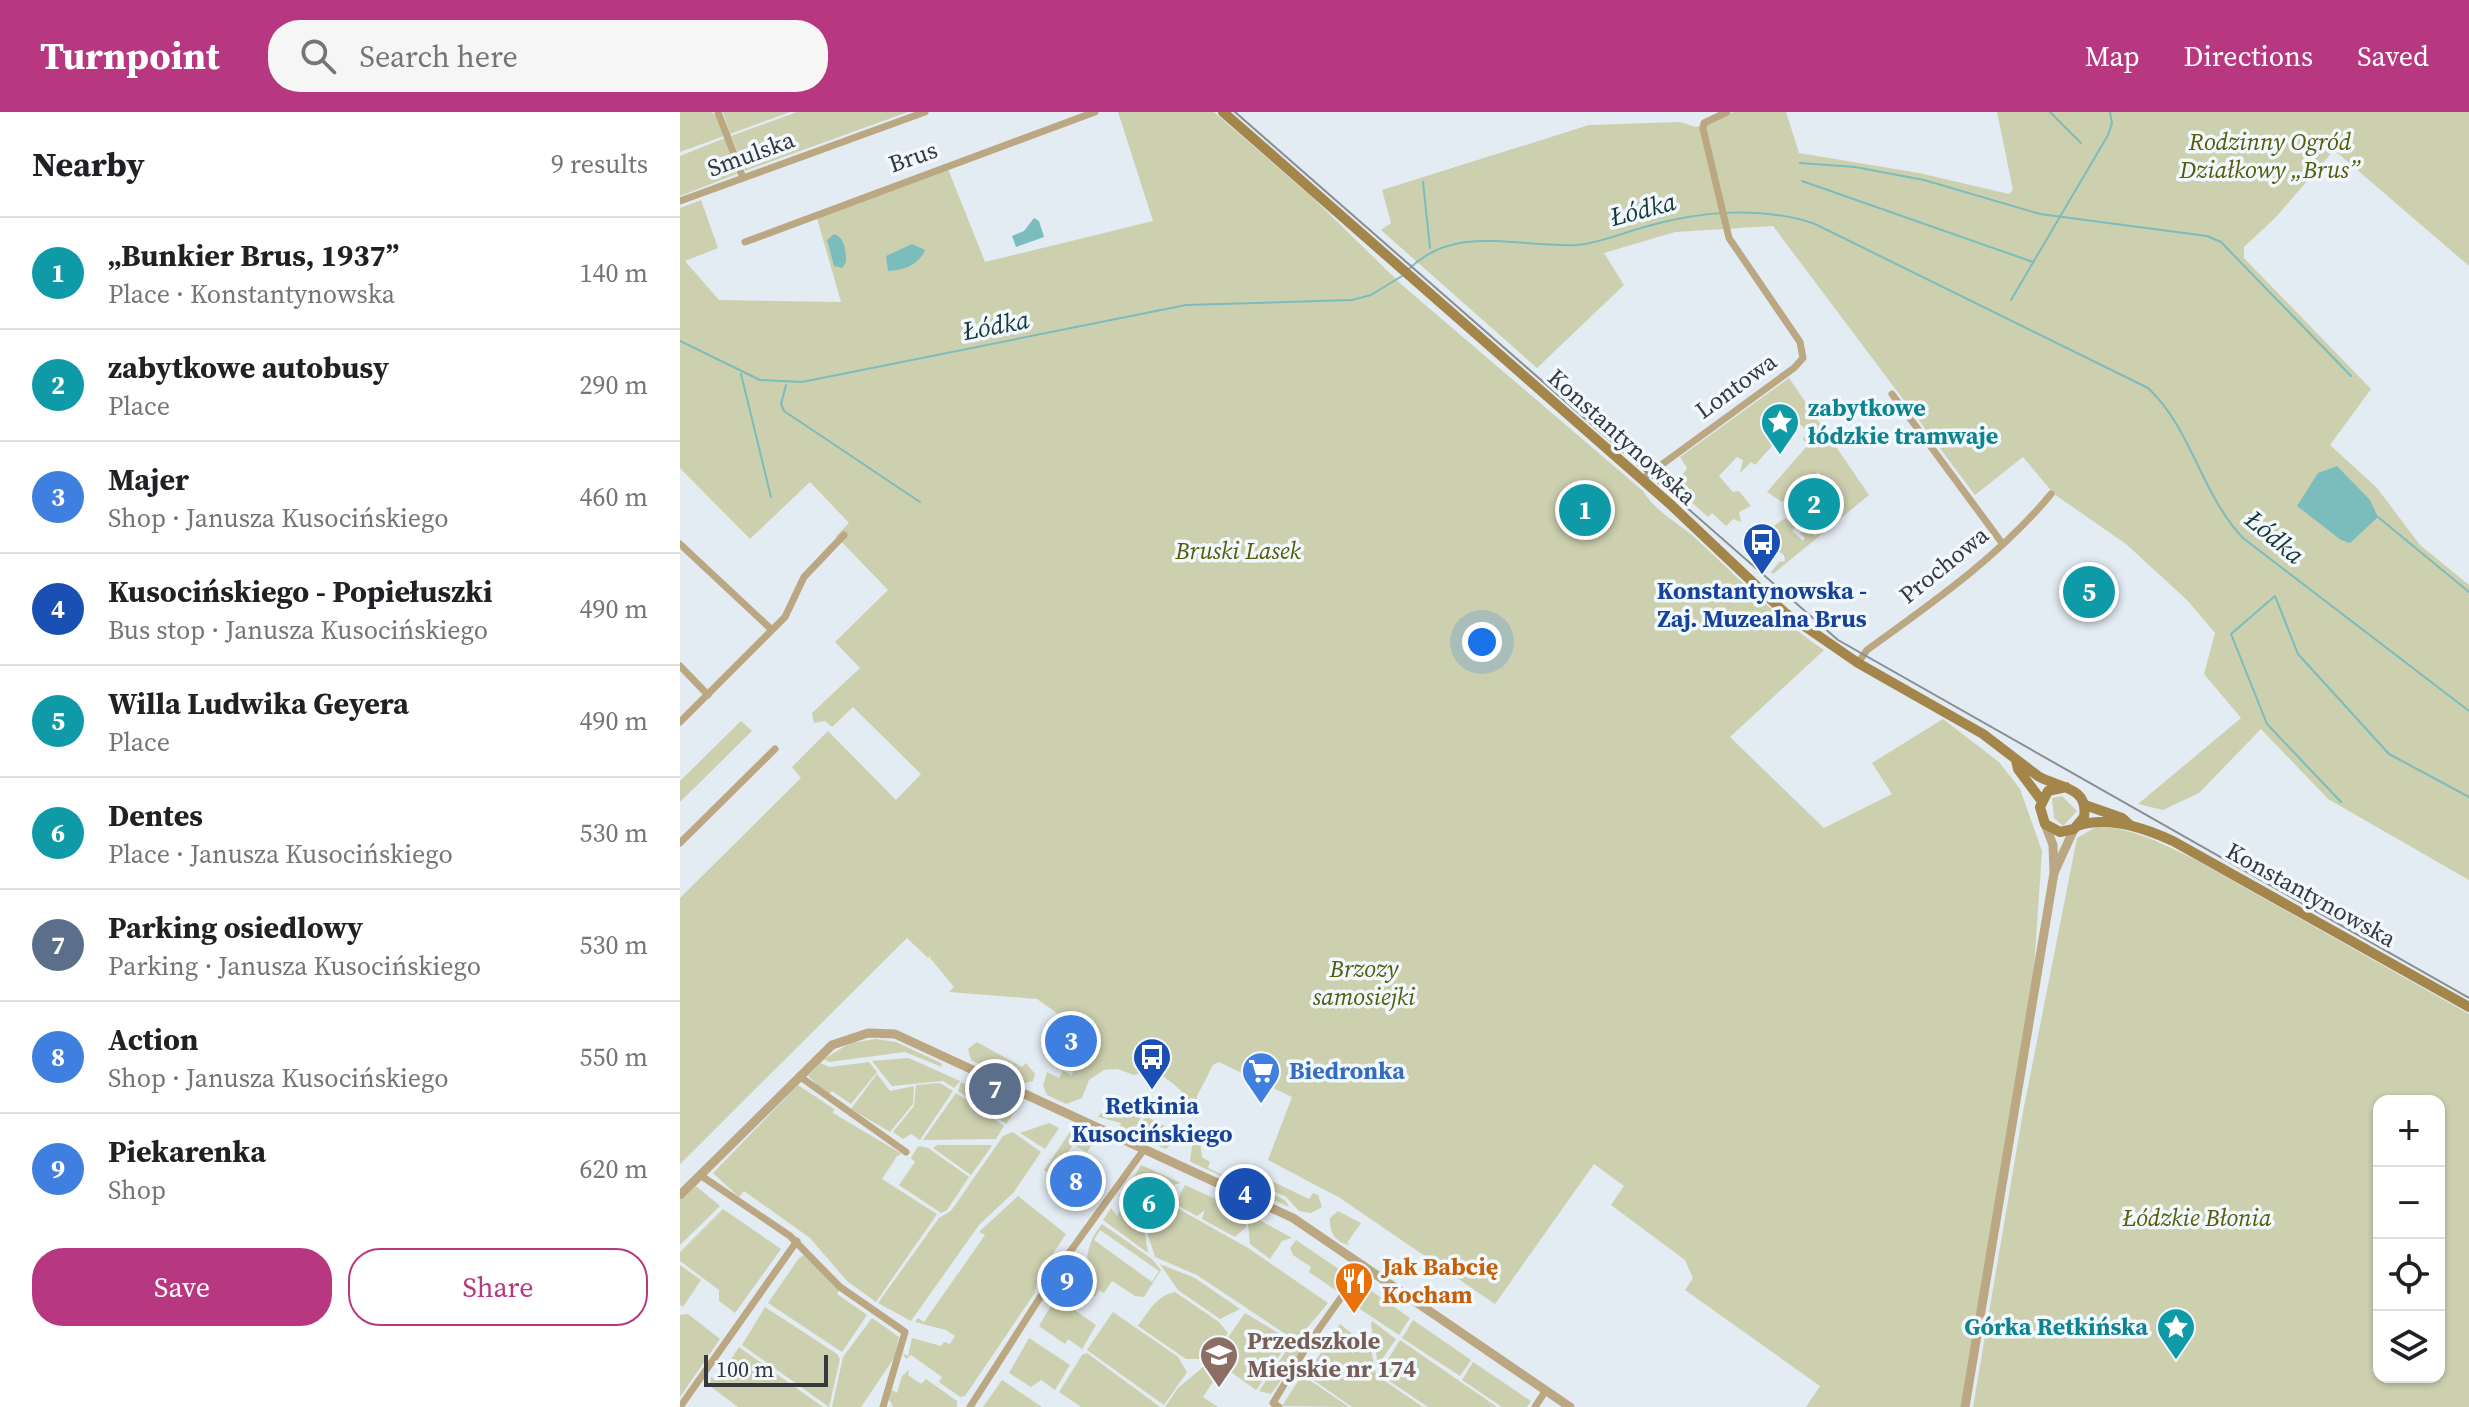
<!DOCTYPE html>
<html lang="en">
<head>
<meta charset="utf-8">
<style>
  :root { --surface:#fff; --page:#f6f6f6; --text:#202124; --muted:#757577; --line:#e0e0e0; --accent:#b83781 }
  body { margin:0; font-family:"Source Serif 4",serif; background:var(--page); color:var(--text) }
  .controls { position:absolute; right:24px; bottom:24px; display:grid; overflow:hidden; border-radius:16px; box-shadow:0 2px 6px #0004 }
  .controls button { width:72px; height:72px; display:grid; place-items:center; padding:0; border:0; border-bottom:2px solid var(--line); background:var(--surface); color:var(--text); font:40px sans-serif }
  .scale { position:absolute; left:24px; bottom:20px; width:124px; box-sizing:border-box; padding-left:8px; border:4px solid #35383c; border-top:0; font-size:22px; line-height:28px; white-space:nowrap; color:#35383c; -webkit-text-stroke:6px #f1f8fe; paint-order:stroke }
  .you { position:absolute; left:802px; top:530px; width:28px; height:28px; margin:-20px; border:6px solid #fff; border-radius:50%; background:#1a73e8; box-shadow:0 0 0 12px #1a73e833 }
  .badge { display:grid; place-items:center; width:52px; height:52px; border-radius:50%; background:var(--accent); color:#fff; font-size:26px; font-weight:700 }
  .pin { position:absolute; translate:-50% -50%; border:4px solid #fff; box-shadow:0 2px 8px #0006 }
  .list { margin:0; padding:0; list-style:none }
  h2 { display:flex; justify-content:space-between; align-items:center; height:104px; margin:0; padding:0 32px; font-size:34px }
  h2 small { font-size:26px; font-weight:400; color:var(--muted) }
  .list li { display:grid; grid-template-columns:52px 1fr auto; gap:24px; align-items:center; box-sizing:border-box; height:112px; padding:0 32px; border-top:2px solid var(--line) }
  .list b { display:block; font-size:30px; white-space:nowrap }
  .list p { margin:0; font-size:26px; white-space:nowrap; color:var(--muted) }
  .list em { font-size:26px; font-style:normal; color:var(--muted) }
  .actions { display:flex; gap:16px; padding:24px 32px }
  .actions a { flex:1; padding:18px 0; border:2px solid var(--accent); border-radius:32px; text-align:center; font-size:28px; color:var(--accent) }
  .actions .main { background:var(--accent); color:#fff }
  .icon { flex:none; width:44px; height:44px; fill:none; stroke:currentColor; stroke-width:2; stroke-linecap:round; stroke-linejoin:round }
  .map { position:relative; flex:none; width:1789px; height:1295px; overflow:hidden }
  header { display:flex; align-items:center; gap:48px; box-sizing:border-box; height:112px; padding:0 40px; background:var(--accent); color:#fff }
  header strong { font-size:38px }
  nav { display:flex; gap:44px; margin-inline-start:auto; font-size:28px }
  .search { width:560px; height:72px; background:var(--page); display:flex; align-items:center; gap:20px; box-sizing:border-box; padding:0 28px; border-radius:32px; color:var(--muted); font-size:30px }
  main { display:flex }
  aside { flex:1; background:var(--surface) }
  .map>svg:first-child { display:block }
  .green { fill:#cdd0af; fill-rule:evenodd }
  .water { fill:#7bbcbc }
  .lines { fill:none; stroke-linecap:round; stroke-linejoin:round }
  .stream { stroke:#7bbcbc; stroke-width:2 }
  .minor { stroke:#bba781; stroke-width:7 }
  .tertiary { stroke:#bba781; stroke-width:9 }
  .secondary { stroke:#a4854a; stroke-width:10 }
  .tram { stroke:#898e94; stroke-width:2 }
  .labels { text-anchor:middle; stroke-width:7; stroke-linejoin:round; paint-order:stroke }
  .park-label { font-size:24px; font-style:italic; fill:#585a05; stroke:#f1f8fe }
  .street-label { font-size:24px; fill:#35383c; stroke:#f1f8fe }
  .culture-label { font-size:24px; font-weight:bold; fill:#0d838f; stroke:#f1f8fe; text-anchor:start }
  .transit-label { font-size:24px; font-weight:bold; fill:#164399; stroke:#f1f8fe }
  .shop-label { font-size:24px; font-weight:bold; fill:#366cbe; stroke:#f1f8fe; text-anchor:start }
  .food-label { font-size:24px; font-weight:bold; fill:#c56008; stroke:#f1f8fe; text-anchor:start }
  .education-label { font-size:24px; font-weight:bold; fill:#785e54; stroke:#f1f8fe; text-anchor:start }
  .water-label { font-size:26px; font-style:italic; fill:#163737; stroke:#f1f8fe }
</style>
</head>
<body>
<header>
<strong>Turnpoint</strong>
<div class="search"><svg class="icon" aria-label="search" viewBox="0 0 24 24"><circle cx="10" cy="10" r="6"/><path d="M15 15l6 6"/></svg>Search here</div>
<nav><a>Map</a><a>Directions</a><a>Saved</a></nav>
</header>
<main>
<aside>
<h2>Nearby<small>9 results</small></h2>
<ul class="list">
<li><span class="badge" style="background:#0f9aa8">1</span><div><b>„Bunkier Brus, 1937”</b><p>Place · Konstantynowska</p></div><em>140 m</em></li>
<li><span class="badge" style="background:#0f9aa8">2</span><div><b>zabytkowe autobusy</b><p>Place</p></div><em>290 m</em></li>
<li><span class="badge" style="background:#3f7fe0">3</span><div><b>Majer</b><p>Shop · Janusza Kusocińskiego</p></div><em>460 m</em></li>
<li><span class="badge" style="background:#1a4fb4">4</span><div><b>Kusocińskiego - Popiełuszki</b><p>Bus stop · Janusza Kusocińskiego</p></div><em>490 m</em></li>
<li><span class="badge" style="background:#0f9aa8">5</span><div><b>Willa Ludwika Geyera</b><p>Place</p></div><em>490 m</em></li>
<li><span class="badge" style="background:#0f9aa8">6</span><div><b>Dentes</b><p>Place · Janusza Kusocińskiego</p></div><em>530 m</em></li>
<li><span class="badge" style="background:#5c6f8a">7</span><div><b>Parking osiedlowy</b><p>Parking · Janusza Kusocińskiego</p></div><em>530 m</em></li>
<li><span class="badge" style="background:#3f7fe0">8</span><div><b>Action</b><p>Shop · Janusza Kusocińskiego</p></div><em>550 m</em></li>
<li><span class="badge" style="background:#3f7fe0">9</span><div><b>Piekarenka</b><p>Shop</p></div><em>620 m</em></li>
</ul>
<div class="actions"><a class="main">Save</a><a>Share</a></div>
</aside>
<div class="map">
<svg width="1789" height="1295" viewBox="0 0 1789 1295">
  <rect width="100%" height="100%" fill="#e3ebf3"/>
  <g class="green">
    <path d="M0 0H31L38 4 44 24 0 40Z"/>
    <path d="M43 0H110L50 22Z"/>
    <path d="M117 0H228L65 59 51 24Z"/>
    <path d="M438 0H534L632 85 722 173 963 379C975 399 995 409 1013 424 1057 464 1095 505 1144 538L1050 625 1144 716 1212 682 1192 651 1263 607 1319 650 1340 677 1362 739 1354 857 1281 1295H1126L1140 1274 1005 1178 1013 1166 1005 1148 931 1093 944 1074 914 1052 815 1192 660 1086 588 1048 612 985 539 950 533 953 517 984V1008C510 982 495 972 473 958L454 963 437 957 424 958 409 968 402 986 386 992 367 983 363 974 367 960 379 966 383 959 392 963 409 926 381 912V904L357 887 269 880 274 875 250 846 251 843 248 846 227 826 0 1052V786L121 666 112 655 148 619 216 688 241 662 173 595 152 615 145 609 134 611 132 601 180 556 155 530 208 478 156 424 169 411 130 370 70 427 0 356V96L21 88 38 136 5 149 39 188 161 190 136 103 268 57 305 150 473 109Z"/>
    <path d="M1054 0H1106L1119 41 1239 61 1329 82 1333 78 1317 0H1789V154L1654 38 1596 105 1564 135V146L1691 277 1650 333 1697 376 1740 433 1789 473V768L1648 687 1581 617 1519 681 1483 698 1458 692 1561 606 1524 562 1535 521 1508 489 1446 432 1374 382 1343 345 1295 383 1093 114 995 120 924 141 944 173 857 256 701 118 711 111 702 78 909 13 1000 10 1016 15Z"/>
    <path d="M45 26 57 62 0 84V44Z"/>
    <path d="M1109 266 1189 383 1093 462 1091 460 1099 450 1105 449 1104 443 1092 434 1082 451 1074 444 1085 431 1075 421 1082 413 1088 418 1105 406 1116 415 1112 419 1123 429 1125 426 1120 421 1125 416 1135 424 1142 418 1138 413 1158 391 1138 360 1102 390 1087 380 1127 334 1123 327 1128 319 1115 308 1075 353 1071 350 1060 361 1063 348 1057 345 1039 364 1053 380 1059 379 1071 394 1059 400 1061 410 1053 407 1046 414 1032 401 1028 405 999 379V368L1007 356 1000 345Z"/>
    <path d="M61 609 72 619 0 690V669Z"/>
    <path d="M1382 684 1397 699 1383 714 1374 706 1372 686Z"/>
    <path d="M1416 715C1450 714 1485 733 1516 748L1789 902V1295H1293L1343 1000 1397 726ZM1699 989H1759V1265H1699Z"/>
    <path d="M196 927 216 930 261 951 262 955 225 940 149 950 144 947 170 931Z"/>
    <path d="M297 930 342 955 346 951 355 962 353 969 341 972 291 948 288 937Z"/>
    <path d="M228 946 231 947 280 969 274 976 263 969 212 974 192 949Z"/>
    <path d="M189 950 197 960 171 992 152 979 148 983 128 964 140 951 150 955Z"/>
    <path d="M197 962 210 979 234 974 233 992 210 1020 171 997Z"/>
    <path d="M281 970 338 996 326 1012 278 979Z"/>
    <path d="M260 971 273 979 240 1028 231 1022 223 1027 213 1020 234 994 236 973Z"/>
    <path d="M118 973 154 997 153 1001 222 1042 217 1044 202 1067 257 1102 196 1190 167 1169 130 1126 64 1079 59 1085 33 1061Z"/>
    <path d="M276 981 324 1014 316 1027 243 1028Z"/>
    <path d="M432 989 462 1003 453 1021 440 1015 441 1011 418 1005Z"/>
    <path d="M469 1006 494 1019 493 1030 486 1037 454 1024 463 1007Z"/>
    <path d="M369 1011 379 1016 365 1037 340 1021Z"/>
    <path d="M333 1020 361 1040 334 1080 299 1113 231 1209 198 1191 259 1106 271 1099 323 1024Z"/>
    <path d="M390 1020 412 1032 407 1040 393 1033 371 1063 364 1058Z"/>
    <path d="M514 1020H519L522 1045 530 1050 528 1056 555 1069 558 1065 605 1088 609 1095 513 1051 510 1049Z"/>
    <path d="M257 1033H310L312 1034 291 1063 253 1036Z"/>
    <path d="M238 1034 248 1036 289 1065 267 1098 261 1101 219 1073 235 1050 231 1046Z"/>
    <path d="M461 1053 501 1071 471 1079 452 1068Z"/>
    <path d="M580 1059H585L583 1065 629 1087 633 1081 638 1083 642 1095 631 1101 619 1099 606 1085 567 1067Z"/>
    <path d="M451 1071 456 1073 451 1085 459 1091 457 1095 462 1104 468 1141 423 1108 431 1096 437 1104 446 1090 439 1084Z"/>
    <path d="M505 1073 566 1101V1115L555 1125 522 1107 525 1098 517 1104 495 1092Z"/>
    <path d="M16 1074 40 1094 0 1133V1089Z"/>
    <path d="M338 1084 386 1122 360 1161 354 1182 285 1284 280 1285 259 1270 262 1265 231 1243 226 1247 222 1241 228 1244 232 1226 261 1234 264 1230 270 1232 275 1224 266 1218 235 1210 238 1206 244 1210 305 1123 299 1120Z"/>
    <path d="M481 1087 568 1136 648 1191 616 1229 517 1163 475 1145 459 1094 471 1102Z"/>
    <path d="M43 1097 101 1137 55 1201 39 1189V1178L0 1149V1140Z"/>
    <path d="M658 1099 681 1111 667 1131 670 1133C655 1131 649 1119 650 1106Z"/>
    <path d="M567 1101 612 1126 602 1129 590 1147 570 1132Z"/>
    <path d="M422 1112 472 1147 481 1158 464 1185 455 1184 432 1169 424 1181 419 1178 415 1185C404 1158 403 1135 422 1112ZM420 1118 479 1159 472 1170 414 1128Z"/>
    <path d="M616 1128 666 1162 657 1179 629 1160 631 1155 613 1143 610 1136Z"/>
    <path d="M126 1142 159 1178 157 1182 187 1203 162 1240 88 1191 119 1146Z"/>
    <path d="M480 1152 515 1166 560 1197 540 1207 498 1178Z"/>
    <path d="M0 1153 21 1168 3 1195 0 1193Z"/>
    <path d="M686 1175 730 1206 719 1223 674 1193Z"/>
    <path d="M495 1180 539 1210 548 1221 531 1247H506L458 1214C468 1200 477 1183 495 1180Z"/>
    <path d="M376 1185 416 1213 402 1237 388 1227 385 1232 359 1214Z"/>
    <path d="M85 1195 157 1242 160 1247 149 1295 62 1233Z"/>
    <path d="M433 1200 498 1245 507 1260 484 1293 407 1238Z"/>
    <path d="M565 1201 610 1228 576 1278 533 1247Z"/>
    <path d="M8 1202 40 1227 0 1285V1203Z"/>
    <path d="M192 1206 219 1225 214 1246 181 1295H152L163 1245Z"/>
    <path d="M733 1208 791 1248 780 1264 722 1226Z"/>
    <path d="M692 1209 716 1227 698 1253 691 1212Z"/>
    <path d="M660 1212 691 1237 696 1263 743 1295H672L626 1263Z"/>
    <path d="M349 1226 390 1253 375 1278 361 1268 351 1275 329 1261Z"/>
    <path d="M720 1228 817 1295H748L699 1262Z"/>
    <path d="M612 1230 623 1238 591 1282 579 1279Z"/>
    <path d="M59 1235 143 1295H58L30 1274 31 1265 37 1269Z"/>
    <path d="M407 1241 480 1295H401L379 1280 402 1243Z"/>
    <path d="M793 1250 851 1289 847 1295H822L782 1268Z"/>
    <path d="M528 1251 540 1259 523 1285 538 1295H485L498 1276Z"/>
    <path d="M229 1258 228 1263 241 1272 246 1267 277 1289V1295H213L209 1287 212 1278 217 1281 222 1264Z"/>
    <path d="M622 1263 669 1295 602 1294Z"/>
    <path d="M322 1268 362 1295H303Z"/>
  </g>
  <g class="water">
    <path d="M354 106 359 109 364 125 336 135 332 124 344 119Z"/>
    <path d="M154 122C165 125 166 140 166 150L162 156 154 154 147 128Z"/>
    <path d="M232 132 245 138C239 153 224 158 208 159L206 144Z"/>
    <path d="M1657 354 1690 388 1698 405 1670 431 1661 428 1617 394 1638 361Z"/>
  </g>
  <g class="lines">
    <g class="stream">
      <path d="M1370 0 1401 31"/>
      <path d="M1120 51 1175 55 1244 68 1360 102 1527 124 1541 130 1671 264"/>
      <path d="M1122 69 1353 150"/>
      <path d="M743 70 750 136"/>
      <path d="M729 157C776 111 838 136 897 133 920 131 945 120 968 114 1020 99 1083 94 1135 112L1468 276C1512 317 1521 382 1563 426L1789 599"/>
      <path d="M1331 188 1428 23 1432 11 1430 0"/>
      <path d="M0 229 80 268 122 270 506 193 672 188 691 183 722 164"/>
      <path d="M61 262 91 385"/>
      <path d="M106 273 101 292 104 299 240 390"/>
      <path d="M1698 405 1789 480"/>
      <path d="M1661 690 1587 612 1551 522 1595 484 1618 542 1709 642 1789 685"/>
    </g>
    <g class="minor">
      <path d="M38 0 63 66"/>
      <path d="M0 89 245 0"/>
      <path d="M65 130 415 0"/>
      <path d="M1212 282 1322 431"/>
      <path d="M962 367 1114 256 1123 246 1120 230 1049 126 1023 17 1024 11 1047 0"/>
      <path d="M0 432 91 517"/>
      <path d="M1178 551 1187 538C1252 491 1320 444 1371 382"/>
      <path d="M0 554 28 583"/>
      <path d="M0 610 105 505 124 465 164 423"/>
      <path d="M0 731 95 637"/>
      <path d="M119 964 226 1040"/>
      <path d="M20 1063 110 1124 160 1175 225 1220 203 1295"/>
      <path d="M0 1295 117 1129"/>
      <path d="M290 1295 384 1148 465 1036"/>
      <path d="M599 1295 593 1291 629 1231 684 1153"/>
      <path d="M855 1295 866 1278"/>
    </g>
    <g class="tertiary">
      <path d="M1374 761 1394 717"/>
      <path d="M0 1083 152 933 188 921 215 922 613 1106 890 1295"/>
      <path d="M1285 1295 1374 761 1373 733 1365 712"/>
    </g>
    <g class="secondary">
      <path d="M543 0 990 392 1104 500 1178 551 1303 622 1358 664C1378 676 1409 674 1404 705L1394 717 1380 720 1365 712 1360 695 1368 679 1386 675"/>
      <path d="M1336 648 1338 657 1361 688"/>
      <path d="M1405 693 1442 706 1450 713"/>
      <path d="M1397 714C1428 703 1465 716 1493 729L1789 895"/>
    </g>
    <path class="tram" d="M555 0 1158 528 1789 886"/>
  </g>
  <defs>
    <symbol id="sight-pin" viewBox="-11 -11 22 30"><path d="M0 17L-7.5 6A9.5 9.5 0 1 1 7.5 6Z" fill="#0f9aa8" stroke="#f1f8fe"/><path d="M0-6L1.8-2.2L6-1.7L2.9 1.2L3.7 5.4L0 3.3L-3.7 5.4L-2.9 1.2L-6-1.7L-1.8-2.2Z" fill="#fff"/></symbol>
    <symbol id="bus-pin" viewBox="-11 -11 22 30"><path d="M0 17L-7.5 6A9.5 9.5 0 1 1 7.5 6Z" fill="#1a4fb4" stroke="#f1f8fe"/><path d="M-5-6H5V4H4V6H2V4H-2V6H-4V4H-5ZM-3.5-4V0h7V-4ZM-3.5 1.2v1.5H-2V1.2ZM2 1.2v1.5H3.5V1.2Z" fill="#fff"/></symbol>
    <symbol id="supermarket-pin" viewBox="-11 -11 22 30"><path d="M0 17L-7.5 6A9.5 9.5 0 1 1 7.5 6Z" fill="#3f7fe0" stroke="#f1f8fe"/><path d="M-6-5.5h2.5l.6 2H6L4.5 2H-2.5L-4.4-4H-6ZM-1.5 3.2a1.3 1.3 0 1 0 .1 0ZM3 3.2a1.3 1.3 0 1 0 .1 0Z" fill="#fff"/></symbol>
    <symbol id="restaurant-pin" viewBox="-11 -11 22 30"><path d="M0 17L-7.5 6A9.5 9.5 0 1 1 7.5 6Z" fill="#e8710a" stroke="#f1f8fe"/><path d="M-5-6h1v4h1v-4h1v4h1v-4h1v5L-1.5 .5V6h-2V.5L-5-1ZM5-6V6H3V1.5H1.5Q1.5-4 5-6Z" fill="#fff"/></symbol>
    <symbol id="school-pin" viewBox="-11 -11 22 30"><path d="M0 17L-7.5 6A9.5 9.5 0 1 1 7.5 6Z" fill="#8d6e63" stroke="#f1f8fe"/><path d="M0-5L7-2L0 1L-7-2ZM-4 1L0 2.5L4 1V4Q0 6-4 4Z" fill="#fff"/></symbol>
  </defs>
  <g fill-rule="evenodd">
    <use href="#sight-pin" x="1078" y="288" width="44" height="60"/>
    <use href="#bus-pin" x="1060" y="408" width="44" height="60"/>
    <use href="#bus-pin" x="450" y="923" width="44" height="60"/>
    <use href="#supermarket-pin" x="559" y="937" width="44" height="60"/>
    <use href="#restaurant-pin" x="652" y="1147" width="44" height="60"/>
    <use href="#sight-pin" x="1474" y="1193" width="44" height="60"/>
    <use href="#school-pin" x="517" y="1221" width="44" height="60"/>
  </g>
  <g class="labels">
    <g class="park-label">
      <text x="1590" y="38">Rodzinny Ogród<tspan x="1590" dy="28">Działkowy „Brus”</tspan></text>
      <text x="558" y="447">Bruski Lasek</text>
      <text x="684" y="865">Brzozy<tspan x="684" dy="28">samosiejki</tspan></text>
      <text x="1517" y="1114">Łódzkie Błonia</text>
    </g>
    <g class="street-label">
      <text transform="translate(71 42) rotate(-20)" y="8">Smulska</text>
      <text transform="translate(233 45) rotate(-19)" y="8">Brus</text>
      <text transform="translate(1056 274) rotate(-36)" y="8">Lontowa</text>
      <text transform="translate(942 325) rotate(42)" y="8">Konstantynowska</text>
      <text transform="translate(1264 453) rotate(-39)" y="8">Prochowa</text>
      <text transform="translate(1631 783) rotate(29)" y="8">Konstantynowska</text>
    </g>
    <g class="culture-label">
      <text x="1128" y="304">zabytkowe<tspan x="1128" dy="28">łódzkie tramwaje</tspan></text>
      <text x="1468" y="1223" text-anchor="end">Górka Retkińska</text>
    </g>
    <g class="transit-label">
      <text x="1082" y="487">Konstantynowska -<tspan x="1082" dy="28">Zaj. Muzealna Brus</tspan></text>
      <text x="472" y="1002">Retkinia<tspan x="472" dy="28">Kusocińskiego</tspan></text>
    </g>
    <g class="shop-label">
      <text x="609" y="967">Biedronka</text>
    </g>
    <g class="food-label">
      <text x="702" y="1163">Jak Babcię<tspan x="702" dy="28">Kocham</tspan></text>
    </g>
    <g class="education-label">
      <text x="567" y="1237">Przedszkole<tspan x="567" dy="28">Miejskie nr 174</tspan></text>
    </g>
    <g class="water-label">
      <text transform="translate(963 97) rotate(-15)" y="9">Łódka</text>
      <text transform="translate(316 213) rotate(-11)" y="9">Łódka</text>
      <text transform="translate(1595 425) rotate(40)" y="9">Łódka</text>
    </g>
  </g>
</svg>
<div class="controls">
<button>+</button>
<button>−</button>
<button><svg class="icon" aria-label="locate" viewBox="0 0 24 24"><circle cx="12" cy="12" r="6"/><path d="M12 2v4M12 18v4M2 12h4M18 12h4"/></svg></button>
<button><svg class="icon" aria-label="layers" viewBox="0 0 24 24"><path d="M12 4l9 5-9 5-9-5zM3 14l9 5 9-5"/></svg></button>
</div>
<div class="scale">100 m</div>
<div class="you"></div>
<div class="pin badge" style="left:905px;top:398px;background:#0f9aa8">1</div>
<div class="pin badge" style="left:1134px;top:392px;background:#0f9aa8">2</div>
<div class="pin badge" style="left:391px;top:929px;background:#3f7fe0">3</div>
<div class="pin badge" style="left:565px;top:1082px;background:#1a4fb4">4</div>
<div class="pin badge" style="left:1409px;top:480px;background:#0f9aa8">5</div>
<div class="pin badge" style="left:469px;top:1091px;background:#0f9aa8">6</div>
<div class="pin badge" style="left:315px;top:977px;background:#5c6f8a">7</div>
<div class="pin badge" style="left:396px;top:1069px;background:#3f7fe0">8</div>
<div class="pin badge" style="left:387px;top:1169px;background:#3f7fe0">9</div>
</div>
</main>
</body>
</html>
